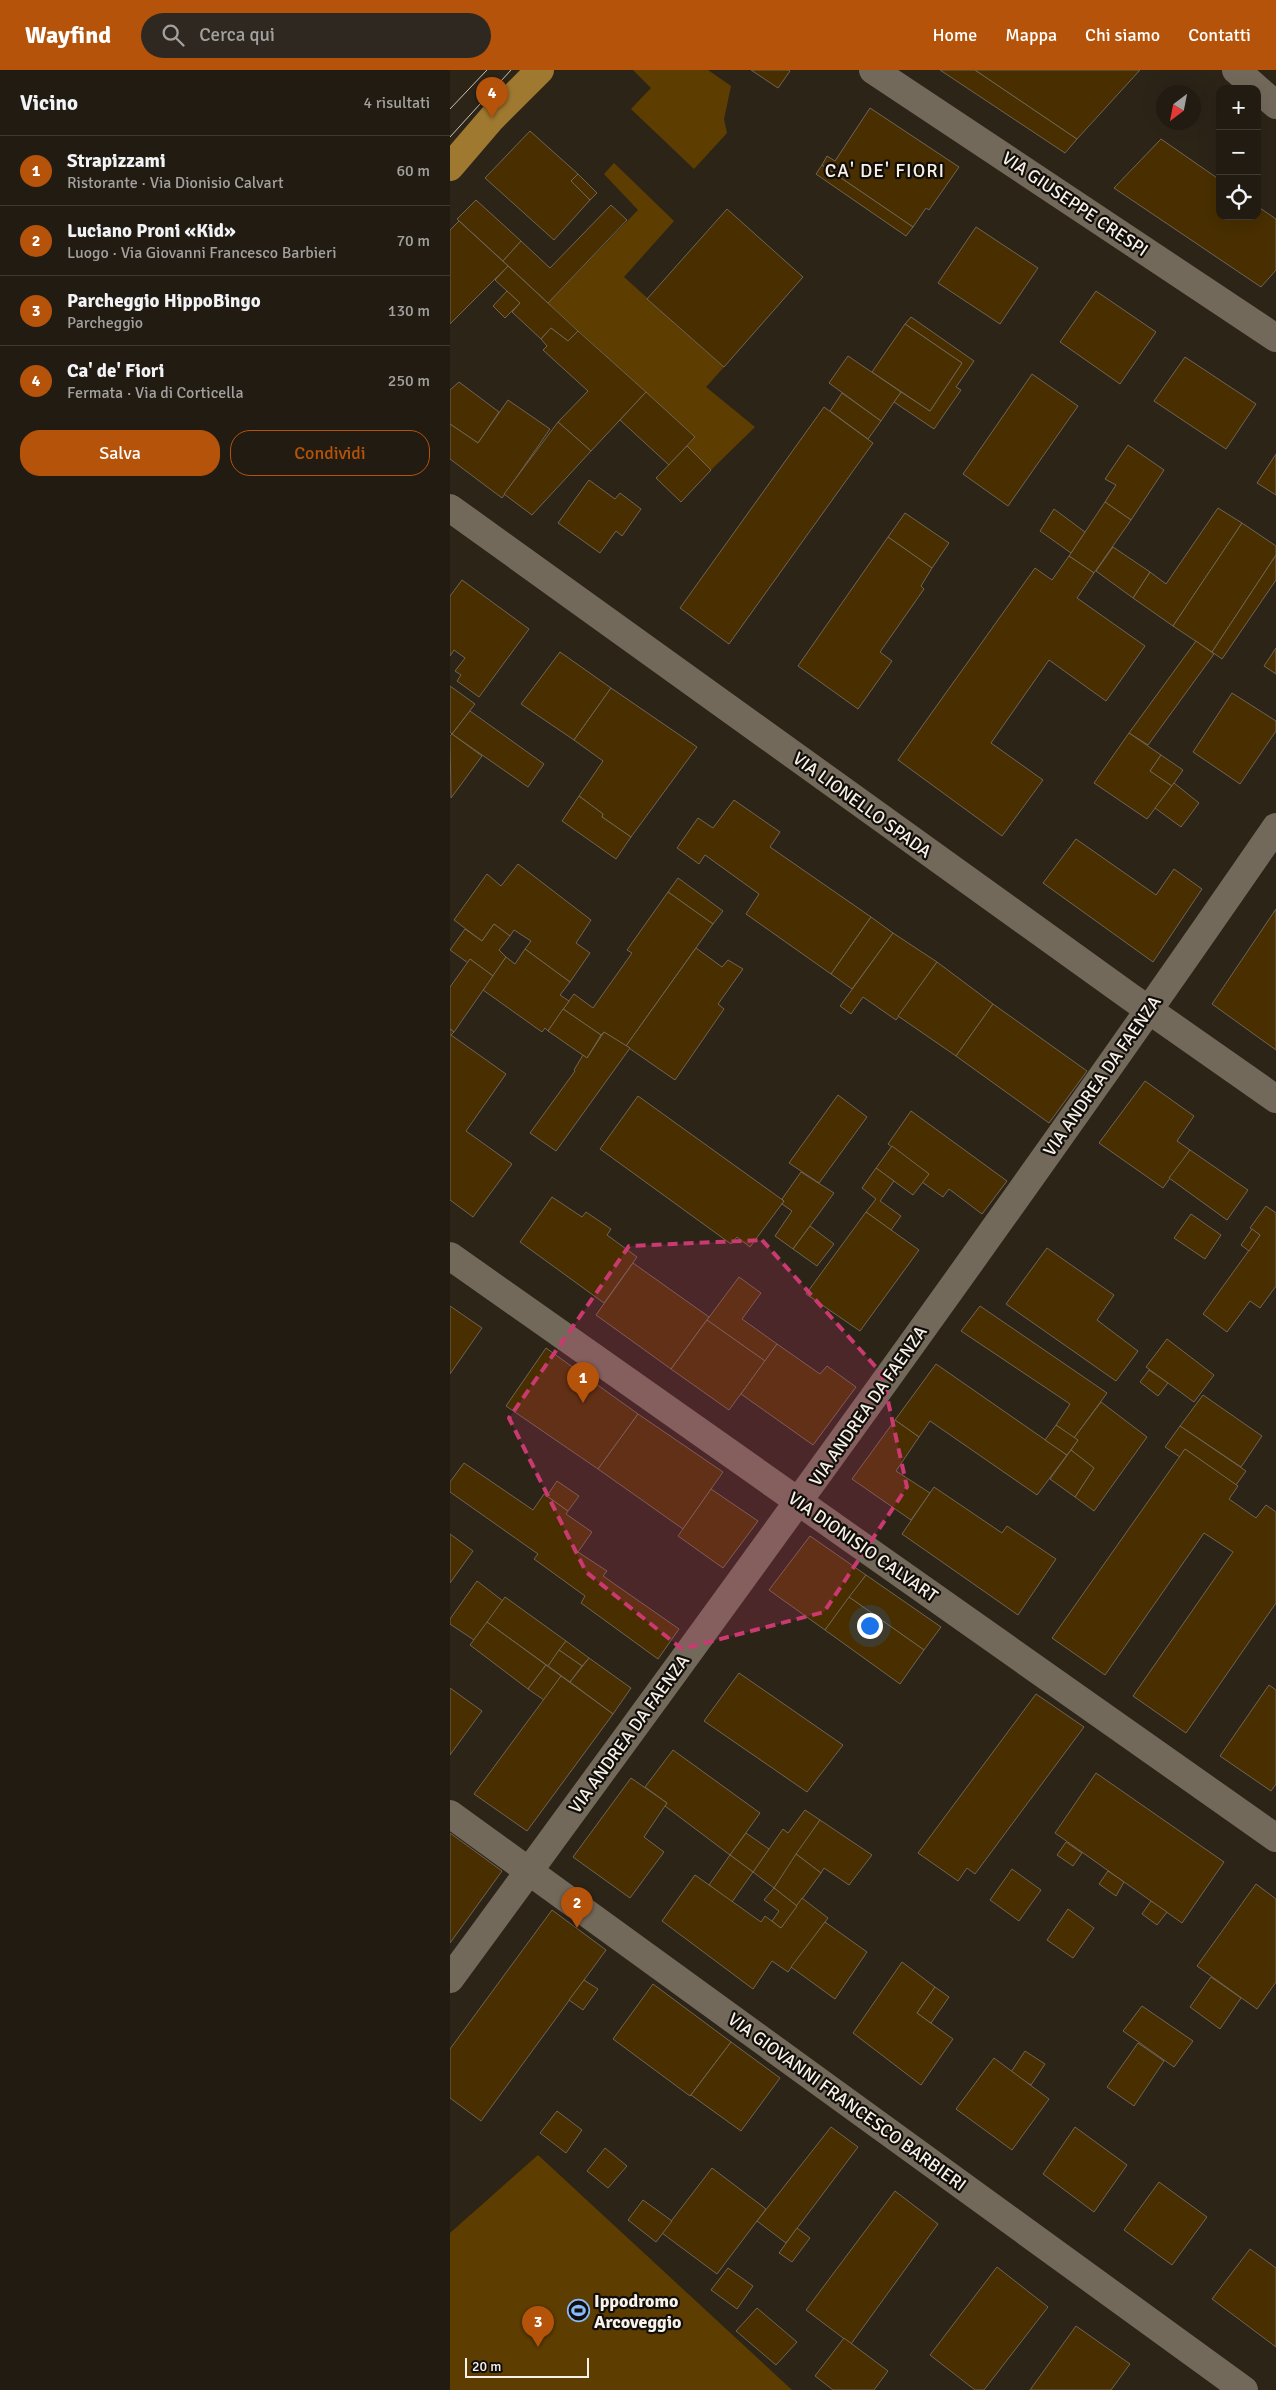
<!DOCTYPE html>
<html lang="it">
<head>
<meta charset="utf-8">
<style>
  :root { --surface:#221b12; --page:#2e2820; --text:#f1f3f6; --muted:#a2a19f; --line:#3f3932; --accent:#b45309 }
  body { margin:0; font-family:Signika,sans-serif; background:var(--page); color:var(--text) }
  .controls { position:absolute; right:15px; top:15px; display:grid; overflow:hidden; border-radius:10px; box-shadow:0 5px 20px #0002 }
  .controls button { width:45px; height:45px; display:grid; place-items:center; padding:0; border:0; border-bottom:1px solid var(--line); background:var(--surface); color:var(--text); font:25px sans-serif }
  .compass { position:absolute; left:706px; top:15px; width:45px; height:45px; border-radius:50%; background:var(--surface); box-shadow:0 5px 20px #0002; rotate:212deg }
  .scale { position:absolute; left:15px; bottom:12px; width:124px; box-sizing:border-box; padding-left:5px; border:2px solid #f7f1e9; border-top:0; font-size:14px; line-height:18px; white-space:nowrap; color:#f7f1e9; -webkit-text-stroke:4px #120e09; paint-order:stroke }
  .you { position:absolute; left:419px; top:1555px; width:18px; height:18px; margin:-12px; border:4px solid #fff; border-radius:50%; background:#1a73e8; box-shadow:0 0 0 8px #1a73e833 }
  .badge { display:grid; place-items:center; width:32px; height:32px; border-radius:50%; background:var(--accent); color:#fff; font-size:16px; font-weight:700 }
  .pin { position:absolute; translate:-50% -41px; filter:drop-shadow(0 1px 2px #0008) }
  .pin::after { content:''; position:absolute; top:26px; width:18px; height:15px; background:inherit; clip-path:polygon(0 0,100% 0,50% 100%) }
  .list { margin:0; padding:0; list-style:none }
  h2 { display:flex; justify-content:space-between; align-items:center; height:65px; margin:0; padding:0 20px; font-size:21px }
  h2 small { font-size:16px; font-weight:400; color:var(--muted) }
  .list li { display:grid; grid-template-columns:32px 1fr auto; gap:15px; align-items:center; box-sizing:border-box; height:70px; padding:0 20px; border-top:1px solid var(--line) }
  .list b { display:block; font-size:19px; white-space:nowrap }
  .list p { margin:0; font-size:16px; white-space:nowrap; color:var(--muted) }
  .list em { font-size:16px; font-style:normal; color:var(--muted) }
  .actions { display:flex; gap:10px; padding:15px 20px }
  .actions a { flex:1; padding:11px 0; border:1px solid var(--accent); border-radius:20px; text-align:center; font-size:18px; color:var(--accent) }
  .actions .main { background:var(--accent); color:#fff }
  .icon { flex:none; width:28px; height:28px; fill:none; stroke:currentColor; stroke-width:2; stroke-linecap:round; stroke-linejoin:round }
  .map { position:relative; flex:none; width:826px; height:2320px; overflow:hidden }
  header { display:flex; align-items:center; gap:30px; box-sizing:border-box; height:70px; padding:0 25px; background:var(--accent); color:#fff }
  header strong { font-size:24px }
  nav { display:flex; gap:28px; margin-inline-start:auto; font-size:18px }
  .search { width:350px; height:45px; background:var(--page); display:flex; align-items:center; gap:12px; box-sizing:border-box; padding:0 18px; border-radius:28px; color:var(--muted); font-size:19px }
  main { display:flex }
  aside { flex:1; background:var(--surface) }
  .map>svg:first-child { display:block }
  .green { fill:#5e3e00 }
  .building { fill:#492f00; stroke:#6f6456 }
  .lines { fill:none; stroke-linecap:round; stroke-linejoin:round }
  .minor { stroke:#73695b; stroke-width:28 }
  .major { stroke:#a07930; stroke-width:28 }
  .tram { stroke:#cac3ba; stroke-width:1 }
  .marked { fill:#ca3970; fill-opacity:0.2; stroke:#ca3970; stroke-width:4; stroke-dasharray:10 6; stroke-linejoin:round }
  .labels { text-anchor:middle; stroke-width:4.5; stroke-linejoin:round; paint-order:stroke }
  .street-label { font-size:18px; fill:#f7f1e9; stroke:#120e09 }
  .poi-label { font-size:18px; font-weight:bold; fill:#f7f1e9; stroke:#120e09; text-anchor:start }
  .neighbourhood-label { font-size:19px; letter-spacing:1px; fill:#f7f1e9; stroke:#120e09 }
</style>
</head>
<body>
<header>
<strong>Wayfind</strong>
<div class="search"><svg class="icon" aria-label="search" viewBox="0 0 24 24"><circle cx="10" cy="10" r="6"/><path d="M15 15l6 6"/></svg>Cerca qui</div>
<nav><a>Home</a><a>Mappa</a><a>Chi siamo</a><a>Contatti</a></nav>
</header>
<main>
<aside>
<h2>Vicino<small>4 risultati</small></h2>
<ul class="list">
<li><span class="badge">1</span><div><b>Strapizzami</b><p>Ristorante · Via Dionisio Calvart</p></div><em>60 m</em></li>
<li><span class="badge">2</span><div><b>Luciano Proni «Kid»</b><p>Luogo · Via Giovanni Francesco Barbieri</p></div><em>70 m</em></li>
<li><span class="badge">3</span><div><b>Parcheggio HippoBingo</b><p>Parcheggio</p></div><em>130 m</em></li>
<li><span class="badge">4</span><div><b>Ca' de' Fiori</b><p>Fermata · Via di Corticella</p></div><em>250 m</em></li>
</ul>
<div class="actions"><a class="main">Salva</a><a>Condividi</a></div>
</aside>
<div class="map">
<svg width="826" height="2320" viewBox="0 0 826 2320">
  <rect width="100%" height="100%" fill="#2d2418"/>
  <g class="green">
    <path d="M183 0H258L281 16 274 49 277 63 244 99 181 39 201 18Z"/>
    <path d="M164 93 224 151 174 207 274 297 256 317 305 357 261 400 237 376 245 367 98 233 188 140 154 104Z"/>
    <path d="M88 2085 342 2320H0V2163Z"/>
  </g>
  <g class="building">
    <path d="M301 0H338L340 1 328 18Z"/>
    <path d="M490 0H525L627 69 615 83Z"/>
    <path d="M525 0H690L627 69Z"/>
    <path d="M420 38 509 97 479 140 476 138 463 157 372 95 377 86 385 91Z"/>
    <path d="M80 61 128 104 121 111 140 130 104 170 35 108Z"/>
    <path d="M711 69 770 110V146H807V136L826 149V200L811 217 664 118Z"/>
    <path d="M372 95 463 157 456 166 366 104Z"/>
    <path d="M128 104 147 123 140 130 121 111Z"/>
    <path d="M26 130 71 171 53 191 7 149Z"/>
    <path d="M161 135 177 150 98 233 53 191 71 171 100 198Z"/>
    <path d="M277 139 353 207 274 297 197 229Z"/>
    <path d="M9 151 58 196 0 254V160Z"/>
    <path d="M526 157 588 198 550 254 488 213Z"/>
    <path d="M58 196 128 261 118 271 101 258 91 269 62 242 70 233 45 210Z"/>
    <path d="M57 221 70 233 55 248 43 236Z"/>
    <path d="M646 221 706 262 670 314 610 272Z"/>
    <path d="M461 247 524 291 506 317 511 320 484 359 444 332 451 322 480 341 512 293 455 254Z"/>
    <path d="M455 254 512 293 480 341 422 302Z"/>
    <path d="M101 258 118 271 128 261 196 322 141 381 108 352 138 321 93 280 97 276 91 269Z"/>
    <path d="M398 286 451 322 431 351 379 313Z"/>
    <path d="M735 287 806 334 776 379 704 331Z"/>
    <path d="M582 304 628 336 558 436 513 404Z"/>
    <path d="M9 312 49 342 28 373 0 354V320Z"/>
    <path d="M196 322 245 367 219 395 170 350Z"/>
    <path d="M392 323 431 351 418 369 380 341Z"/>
    <path d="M58 330 100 359 52 428 0 389V354L28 373Z"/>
    <path d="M374 337 423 373 279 574 230 538Z"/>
    <path d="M108 352 141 381 82 445 54 424Z"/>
    <path d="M678 375 714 400 681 450 655 432 666 415 655 409Z"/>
    <path d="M237 376 261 400 231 432 206 408Z"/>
    <path d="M826 384V425L807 413Z"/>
    <path d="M139 410 165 429 170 423 191 439 172 466 166 461 150 483 108 453Z"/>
    <path d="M655 432 681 450 644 503 619 486Z"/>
    <path d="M768 438 792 453 723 556 683 528 700 502 716 514Z"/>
    <path d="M604 439 635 462 621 483 590 461Z"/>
    <path d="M455 443 499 473 482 498 438 467Z"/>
    <path d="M792 453 826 476V485L762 582 723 556Z"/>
    <path d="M438 467 482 498 471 516 474 519 430 582 442 591 408 639 348 596Z"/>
    <path d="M663 477 700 502 683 528 646 501Z"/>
    <path d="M826 485V510L772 589 762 582Z"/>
    <path d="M619 486 644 503 627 528 695 576 656 631 599 590 541 673 593 710 552 766 448 690 585 498 602 510Z"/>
    <path d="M12 510 79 559 29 627 7 611 11 605 5 601 15 588 4 580 0 586V526Z"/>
    <path d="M746 571 764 584 698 675 679 663Z"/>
    <path d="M826 578V604L814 596Z"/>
    <path d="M110 582 161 618 124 670 71 634Z"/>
    <path d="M0 616 25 634 2 664 0 662Z"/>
    <path d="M161 618 247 677 181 767 152 747 153 744 129 726 153 691 124 670Z"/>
    <path d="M782 623 826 651V661L790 714 743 682Z"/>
    <path d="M20 641 94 694 78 717 2 664Z"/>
    <path d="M679 663 711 685 700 701 722 716 697 749 644 713Z"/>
    <path d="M2 664 32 686 1 728 0 666Z"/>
    <path d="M711 685 733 700 722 716 700 701Z"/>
    <path d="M724 713 749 733 731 757 705 738Z"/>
    <path d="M129 726 153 744 152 747 181 767 166 789 112 751Z"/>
    <path d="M284 730 330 762 320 777 421 847 381 904 296 844 309 824 255 785 249 794 227 778 248 748 263 758Z"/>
    <path d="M626 769 706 825 724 799 752 819 703 892 593 813Z"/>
    <path d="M68 794 141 850 126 873 140 883 120 912 75 879 81 871 64 860 60 866 44 854 32 871 4 850 37 804 51 816Z"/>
    <path d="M228 808 273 841 263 854 218 822Z"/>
    <path d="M218 822 263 854 176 976 154 962 151 965 113 939 124 924 143 938 182 883 177 880Z"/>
    <path d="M826 839V980L762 934Z"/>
    <path d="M421 847 443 863 402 919 381 904Z"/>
    <path d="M44 854 60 866 49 880 56 887 43 906 20 889 18 893 0 880 15 859 32 871Z"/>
    <path d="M443 863 487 892 446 950 413 927 401 944 390 936Z"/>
    <path d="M246 878 272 897 278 890 293 899 268 934 274 939 225 1010 176 976Z"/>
    <path d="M75 879 120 912 110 925 119 931 98 961 95 958 92 962 33 920 56 887 65 894Z"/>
    <path d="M20 889 43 906 4 962 0 959V917Z"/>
    <path d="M487 892 543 934 506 986 448 946Z"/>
    <path d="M543 934 637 1001 599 1053 506 986Z"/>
    <path d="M113 939 151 965 137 988 98 961Z"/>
    <path d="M0 959 4 962 1 965 56 1004 16 1061 62 1094 23 1147 0 1130Z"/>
    <path d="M154 962 180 978 106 1081 80 1063 125 1001 124 1000 133 985 137 988Z"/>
    <path d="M695 1011 744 1046 727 1071 740 1080 713 1118 649 1073Z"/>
    <path d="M388 1025 417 1047 369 1113 339 1093Z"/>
    <path d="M188 1026 334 1131 300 1177 287 1167 281 1174 150 1079Z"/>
    <path d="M461 1041 557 1111 532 1144 499 1119 493 1127 472 1112 479 1104 438 1074Z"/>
    <path d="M442 1076 479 1104 463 1125 426 1098Z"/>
    <path d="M740 1080 798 1120 777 1150 719 1108Z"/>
    <path d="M426 1098 444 1111 430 1131 451 1146 441 1160 416 1142 426 1129 412 1118Z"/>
    <path d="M351 1102 384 1123 343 1179 325 1166 342 1141 332 1134 334 1131 332 1129Z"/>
    <path d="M102 1127 132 1147 136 1142 161 1159 157 1165 187 1187 154 1233 70 1172Z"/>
    <path d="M816 1136 826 1143V1216L810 1238 800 1231 777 1262 753 1244 810 1165 800 1158Z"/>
    <path d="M416 1142 469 1180 410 1261 356 1224Z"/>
    <path d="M741 1144 771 1165 755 1189 724 1168Z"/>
    <path d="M360 1156 384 1174 367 1196 343 1179Z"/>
    <path d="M802 1159 810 1165 799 1181 791 1175Z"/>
    <path d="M597 1178 664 1225 647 1250 688 1281 666 1311 556 1234Z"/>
    <path d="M183 1193 259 1247 221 1299 146 1245Z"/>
    <path d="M289 1207 311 1223 292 1249 327 1274 315 1291 257 1250Z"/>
    <path d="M0 1236 32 1258 0 1304Z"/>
    <path d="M530 1236 657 1323 624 1368 606 1355 620 1334 511 1261Z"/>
    <path d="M257 1250 315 1291 279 1340 221 1299Z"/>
    <path d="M717 1269 764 1305 744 1332 696 1297Z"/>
    <path d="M327 1274 370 1304 377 1296 406 1317 363 1375 291 1324Z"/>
    <path d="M96 1278 188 1344 148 1399 56 1336Z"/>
    <path d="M486 1294 617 1385 587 1425 480 1351 469 1367 445 1350Z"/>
    <path d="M699 1300 718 1313 708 1326 690 1312Z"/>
    <path d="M753 1325 812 1366 791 1397 730 1356Z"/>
    <path d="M651 1332 697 1367 644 1441 625 1427 644 1398 621 1380 628 1370 624 1368Z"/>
    <path d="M188 1344 273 1402 233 1459 148 1399Z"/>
    <path d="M445 1350 469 1367 446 1401 480 1423 461 1450 402 1409Z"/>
    <path d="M606 1355 628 1370 617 1385 595 1370Z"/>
    <path d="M730 1356 796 1401 786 1415 735 1379 730 1387 715 1377Z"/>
    <path d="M735 1379 788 1416 779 1429 806 1448 816 1435 826 1442V1533L736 1663 683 1626 783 1482 754 1463 655 1605 602 1568Z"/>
    <path d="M621 1380 644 1398 625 1427 600 1409Z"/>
    <path d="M14 1393 83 1440 94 1424 118 1441 116 1444 142 1462 128 1482 157 1501 153 1506 229 1559 208 1589 131 1533 135 1526 84 1489 88 1484 0 1422V1412Z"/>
    <path d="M107 1411 129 1426 118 1441 97 1426Z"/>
    <path d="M484 1417 552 1463 557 1456 606 1489 568 1545 452 1464Z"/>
    <path d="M261 1419 308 1451 273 1498 228 1466Z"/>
    <path d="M0 1464 23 1481 0 1513Z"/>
    <path d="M360 1466 416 1505 375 1560 319 1520Z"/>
    <path d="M416 1505 491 1557 474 1580 399 1527Z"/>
    <path d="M27 1511 53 1531 24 1570 0 1554V1549Z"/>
    <path d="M55 1527 116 1571 98 1596 37 1552Z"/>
    <path d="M399 1527 474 1580 450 1614 375 1560Z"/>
    <path d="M37 1552 96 1595 78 1619 20 1575Z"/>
    <path d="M116 1571 139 1588 132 1596 109 1580Z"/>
    <path d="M109 1580 132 1596 120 1612 98 1596Z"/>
    <path d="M139 1588 181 1618 163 1644 120 1612Z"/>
    <path d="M96 1595 111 1606 94 1630 78 1619Z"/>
    <path d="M289 1603 393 1675 357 1722 254 1651Z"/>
    <path d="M111 1606 163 1644 77 1761 24 1724Z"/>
    <path d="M819 1615 826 1620V1714L821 1721 770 1686Z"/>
    <path d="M0 1618 32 1641 0 1685Z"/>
    <path d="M586 1624 634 1657 525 1804 517 1798 508 1811 468 1783Z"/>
    <path d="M223 1680 310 1743 280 1785 215 1736 217 1733 195 1717Z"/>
    <path d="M646 1703 774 1792 732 1853 605 1763Z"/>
    <path d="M181 1708 217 1733 194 1767 214 1782 180 1828 123 1787Z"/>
    <path d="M355 1740 370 1750 324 1818 303 1802 333 1759 338 1763Z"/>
    <path d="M370 1750 422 1785 399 1815 374 1798 371 1803 346 1784Z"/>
    <path d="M0 1763 52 1801 0 1873Z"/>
    <path d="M296 1763 319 1779 303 1802 280 1785Z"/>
    <path d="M616 1772 632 1783 623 1796 607 1785Z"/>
    <path d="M346 1784 371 1803 347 1836 324 1818Z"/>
    <path d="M280 1785 303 1802 282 1832 259 1815Z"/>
    <path d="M562 1799 591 1820 569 1851 540 1830Z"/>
    <path d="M658 1801 674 1812 666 1826 649 1814Z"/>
    <path d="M245 1805 311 1852 315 1846 331 1858 352 1828 378 1848 338 1902 322 1891 303 1919 212 1851Z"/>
    <path d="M806 1814 826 1829V1912L807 1939 747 1896Z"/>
    <path d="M324 1818 347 1836 331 1858 322 1851 329 1841 314 1830Z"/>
    <path d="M701 1831 717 1842 707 1855 692 1844Z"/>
    <path d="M618 1839 644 1858 623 1888 597 1870Z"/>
    <path d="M102 1840 156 1880 31 2051 0 2028V1979Z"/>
    <path d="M375 1852 417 1882 385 1929 341 1897Z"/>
    <path d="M452 1892 485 1917 467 1943 503 1969 471 2015 403 1963Z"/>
    <path d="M761 1907 791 1928 770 1959 740 1937Z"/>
    <path d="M134 1910 148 1919 133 1940 119 1930Z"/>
    <path d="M203 1914 281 1972 240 2026 163 1969Z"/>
    <path d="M485 1917 499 1927 481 1953 467 1943Z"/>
    <path d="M692 1936 743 1971 724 1997 673 1961Z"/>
    <path d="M281 1972 330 2008 291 2061 241 2025Z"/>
    <path d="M688 1973 714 1991 684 2036 657 2017Z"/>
    <path d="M575 1981 595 1994 581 2015 561 2002Z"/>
    <path d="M544 1988 599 2029 562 2080 506 2039Z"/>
    <path d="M107 2041 132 2060 116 2083 90 2063Z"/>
    <path d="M381 2057 408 2077 336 2173 307 2151Z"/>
    <path d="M625 2057 677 2095 644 2142 593 2104Z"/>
    <path d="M155 2078 177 2096 158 2118 137 2101Z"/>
    <path d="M262 2098 316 2139 267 2204 212 2163Z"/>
    <path d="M709 2112 757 2147 722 2195 674 2160Z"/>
    <path d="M445 2121 488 2154 401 2274 356 2240Z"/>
    <path d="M193 2130 222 2151 206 2172 178 2150Z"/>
    <path d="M347 2158 360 2168 342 2192 329 2183Z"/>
    <path d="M800 2179 826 2198V2277L762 2229Z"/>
    <path d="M547 2197 598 2237 534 2320H525L480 2285Z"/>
    <path d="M278 2198 303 2216 287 2239 261 2220Z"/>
    <path d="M307 2238 347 2272 326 2295 286 2261Z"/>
    <path d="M626 2256 680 2294 661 2320H580Z"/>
    <path d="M394 2268 438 2301 424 2320H383L365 2306Z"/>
  </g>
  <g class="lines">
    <g class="minor">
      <path d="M423 0 826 268"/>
      <path d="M786 0 826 35"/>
      <path d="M0 438 679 926 826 1029"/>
      <path d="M0 1186 826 1768"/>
      <path d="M0 1744 794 2320"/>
      <path d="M0 1909C279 1528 558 1146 826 757"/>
    </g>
    <path class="major" d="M0 97 42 48 90 0"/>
    <g class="tram">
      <path d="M0 39 37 0"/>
      <path d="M0 67 61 0"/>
    </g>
  </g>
  <path class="marked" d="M312 1170 432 1304 457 1417 374 1542 232 1579 136 1502 59 1348 179 1176Z"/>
  <defs>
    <symbol id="stadium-ring" viewBox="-11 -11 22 22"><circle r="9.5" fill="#120e09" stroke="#89bafc" stroke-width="1.5"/><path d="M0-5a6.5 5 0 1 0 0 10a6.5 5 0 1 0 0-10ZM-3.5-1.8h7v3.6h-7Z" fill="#89bafc"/></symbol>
  </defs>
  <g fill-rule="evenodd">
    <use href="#stadium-ring" x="116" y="2228" width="25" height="25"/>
  </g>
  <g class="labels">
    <g class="street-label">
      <text transform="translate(625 134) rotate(34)" y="6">VIA GIUSEPPE CRESPI</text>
      <text transform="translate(412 735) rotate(36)" y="6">VIA LIONELLO SPADA</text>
      <text transform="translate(652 1006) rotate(-55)" y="6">VIA ANDREA DA FAENZA</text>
      <text transform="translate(418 1336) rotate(-55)" y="6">VIA ANDREA DA FAENZA</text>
      <text transform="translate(413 1477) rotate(35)" y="6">VIA DIONISIO CALVART</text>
      <text transform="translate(179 1664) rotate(-54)" y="6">VIA ANDREA DA FAENZA</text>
      <text transform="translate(397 2032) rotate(36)" y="6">VIA GIOVANNI FRANCESCO BARBIERI</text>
    </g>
    <g class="poi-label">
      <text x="144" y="2237">Ippodromo<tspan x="144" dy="21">Arcoveggio</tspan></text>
    </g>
    <g class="neighbourhood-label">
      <text x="435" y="107">CA' DE' FIORI</text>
    </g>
  </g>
</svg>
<div class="controls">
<button>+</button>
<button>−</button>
<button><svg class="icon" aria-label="locate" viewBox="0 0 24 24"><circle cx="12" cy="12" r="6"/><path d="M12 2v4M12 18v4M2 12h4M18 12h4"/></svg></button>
</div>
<svg class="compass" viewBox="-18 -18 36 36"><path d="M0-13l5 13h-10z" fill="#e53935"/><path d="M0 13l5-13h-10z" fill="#a2a19f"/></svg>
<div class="scale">20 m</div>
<div class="you"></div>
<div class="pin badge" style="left:133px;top:1333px">1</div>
<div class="pin badge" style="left:127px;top:1858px">2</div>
<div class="pin badge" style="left:88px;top:2277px">3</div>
<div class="pin badge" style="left:42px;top:48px">4</div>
</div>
</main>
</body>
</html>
